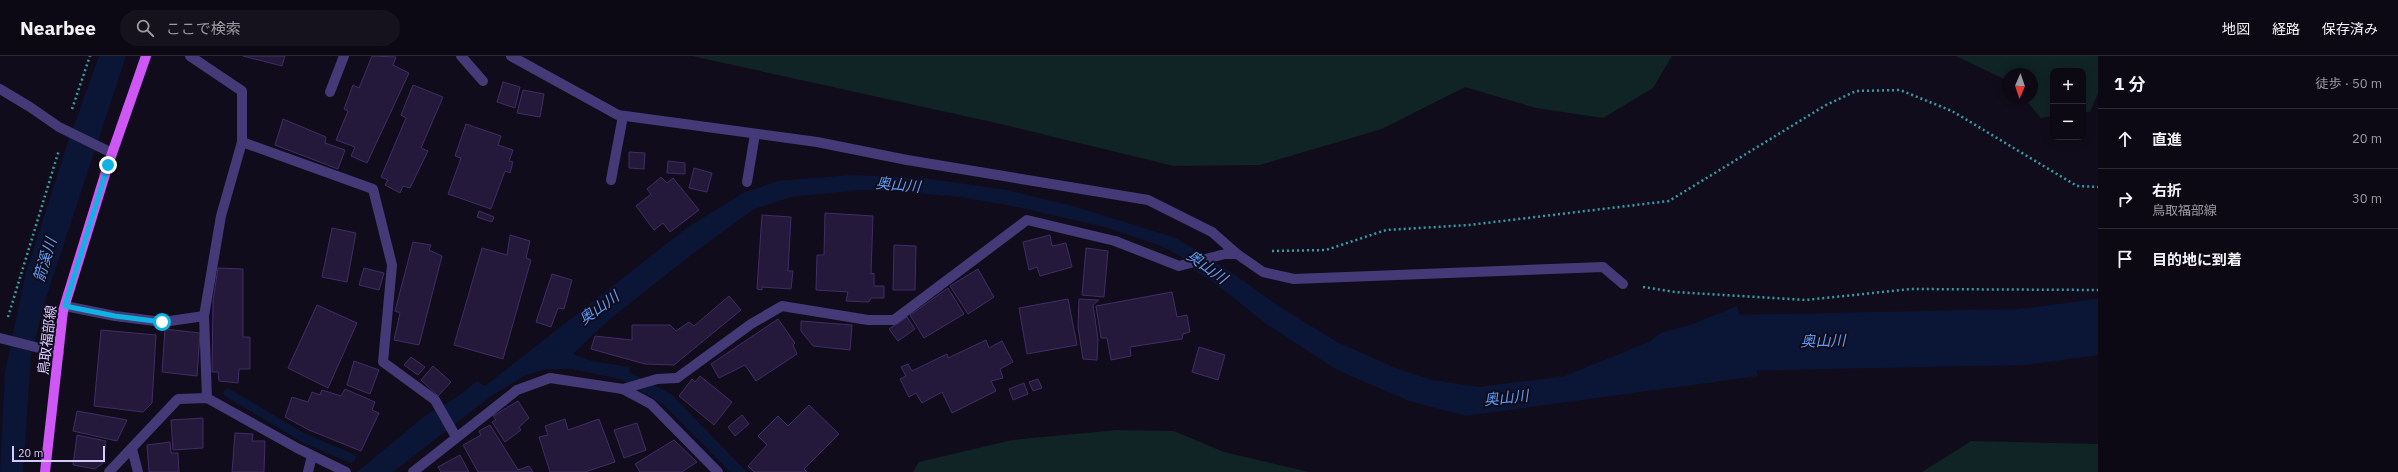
<!DOCTYPE html>
<html lang="ja">
<head>
<meta charset="utf-8">
<style>
  :root { --surface:#0d0914; --page:#16121d; --text:#f1f3f6; --muted:#9a9aa0; --line:#2d2a34 }
  body { margin:0; font-family:"IBM Plex Sans","Noto Sans JP",sans-serif; background:var(--page); color:var(--text) }
  .controls { position:absolute; right:12px; top:12px; display:grid; overflow:hidden; border-radius:8px; box-shadow:0 2px 10px #0003 }
  .controls button { width:36px; height:36px; display:grid; place-items:center; padding:0; border:0; border-bottom:1px solid var(--line); background:var(--surface); color:var(--text); font:20px sans-serif }
  .compass { position:absolute; left:2002px; top:12px; width:36px; height:36px; border-radius:50%; background:var(--surface); box-shadow:0 2px 10px #0003; rotate:182deg }
  .scale { position:absolute; left:12px; bottom:10px; width:93px; box-sizing:border-box; padding-left:4px; border:2px solid #d6c9fc; border-top:0; font-size:11px; line-height:14px; white-space:nowrap; color:#d6c9fc; -webkit-text-stroke:3px #110c1b; paint-order:stroke }
  .stop { position:absolute; width:12px; height:12px; margin:-9px; border:3px solid #0eb2e3; border-radius:50%; background:#fff }
  .stop.end { background:#0eb2e3; border-color:#fff; box-shadow:0 1px 4px #0008 }
  .list { margin:0; padding:0; list-style:none }
  h2 { display:flex; justify-content:space-between; align-items:center; height:52px; margin:0; padding:0 16px; font-size:17px }
  h2 small { font-size:13px; font-weight:400; color:var(--muted) }
  .list li { display:grid; grid-template-columns:26px 1fr auto; gap:12px; align-items:center; box-sizing:border-box; height:60px; padding:0 16px; border-top:1px solid var(--line) }
  .list b { display:block; font-size:15px; white-space:nowrap }
  .list p { margin:0; font-size:13px; white-space:nowrap; color:var(--muted) }
  .list em { font-size:13px; font-style:normal; color:var(--muted) }
  .icon { flex:none; width:22px; height:22px; fill:none; stroke:currentColor; stroke-width:2; stroke-linecap:round; stroke-linejoin:round }
  .map { position:relative; flex:none; width:2098px; height:416px; overflow:hidden }
  header { display:flex; align-items:center; gap:24px; box-sizing:border-box; height:56px; padding:0 20px; background:var(--surface); border-bottom:1px solid var(--line) }
  header strong { font-size:19px }
  nav { display:flex; gap:22px; margin-inline-start:auto; font-size:14px }
  .search { width:280px; height:36px; background:var(--page); display:flex; align-items:center; gap:10px; box-sizing:border-box; padding:0 14px; border-radius:22px; color:var(--muted); font-size:15px }
  main { display:flex }
  aside { flex:1; background:var(--surface) }
  .map>svg:first-child { display:block }
  .green { fill:#102325 }
  .water { fill:#0b1535 }
  .lines { fill:none; stroke-linecap:round; stroke-linejoin:round }
  .stream { stroke:#0b1535; stroke-width:9 }
  .river { stroke:#0b1535; stroke-width:56 }
  .building { fill:#25193b; stroke:#3f2d65 }
  .path { stroke:#349ea6; stroke-width:2.5; stroke-dasharray:2 3; stroke-linecap:butt }
  .service { stroke:#443a77; stroke-width:10 }
  .minor { stroke:#443a77; stroke-width:10 }
  .primary { stroke:#cf57f5; stroke-width:10 }
  .route { stroke:#0eb2e3; stroke-width:5 }
  .labels { text-anchor:middle; stroke-width:4; stroke-linejoin:round; paint-order:stroke }
  .street-label { font-size:14px; fill:#d6c9fc; stroke:#110c1b }
  .water-label { font-size:15px; font-style:italic; fill:#5e9bf5; stroke:#110c1b }
</style>
</head>
<body>
<header>
<strong>Nearbee</strong>
<div class="search"><svg class="icon" aria-label="search" viewBox="0 0 24 24"><circle cx="10" cy="10" r="6"/><path d="M15 15l6 6"/></svg>ここで検索</div>
<nav><a>地図</a><a>経路</a><a>保存済み</a></nav>
</header>
<main>
<div class="map">
<svg width="2098" height="416" viewBox="0 0 2098 416">
  <rect width="100%" height="100%" fill="#110c1b"/>
  <g class="green">
    <path d="M692 0H1672L1653 32 1603 62 1536 52 1465 31 1382 73 1260 109 1174 110 992 66Z"/>
    <path d="M1956 0H2098V37L2090 56H2083V15H2053V60L2041 62 2024 42H2032V18H2008V25Z"/>
    <path d="M1117 374 1174 375 1224 396 1309 416H913L919 406 1012 384Z"/>
    <path d="M1971 385 2098 388V416H1922Z"/>
  </g>
  <g class="water">
    <path d="M99 0H126L45 245 31 300 23 416H0L5 316 25 220 66 92Z"/>
    <path d="M852 119 923 122 1007 134 1073 150 1176 182 1228 214 1277 249 1337 286 1398 313 1433 324 1479 331 1565 320 1737 250 1758 320 1466 360 1409 345 1337 314 1265 267 1215 227 1198 217 1180 200 1161 190 1108 172 1017 151 962 141 894 135 860 134 792 141 754 153 695 196 610 263 573 298 592 305 630 311 629 316 671 338 747 416H730L664 349 620 323 571 313H547L526 319 490 341 393 416H357L426 359 457 341 477 325 485 330 688 171 745 136 778 125Z"/>
  </g>
  <g class="lines">
    <path class="stream" d="M228 337 304 382 351 402"/>
    <path class="river" d="M1672 303 1730 287 2022 281 2098 271"/>
  </g>
  <g class="building">
    <path d="M243 0H285L282 10Z"/>
    <path d="M372 0 396 1 393 9 409 17 367 107 351 100 355 91 336 84 348 55 344 53 353 29 359 32Z"/>
    <path d="M503 26 520 31 515 52 497 46Z"/>
    <path d="M413 29 443 41 421 92 428 95 410 132 403 130 400 137 385 129 388 124 381 121 406 62 401 59Z"/>
    <path d="M523 34 544 38 540 61 517 57Z"/>
    <path d="M283 63 326 81 325 87 345 94 338 113 275 89Z"/>
    <path d="M466 68 501 80 498 89 513 94 509 105 513 106 510 117 505 115 491 153 448 138 461 102 455 100Z"/>
    <path d="M629 96 645 97 644 113 629 112Z"/>
    <path d="M668 105 685 107V118L667 117Z"/>
    <path d="M694 112 712 117 707 136 689 132Z"/>
    <path d="M661 121 667 127 673 122 699 154 670 176 663 167 654 174 636 150 651 138 647 133Z"/>
    <path d="M479 155 494 161 492 166 477 161Z"/>
    <path d="M825 157 873 160 871 218 874 217V230H884V242H871L869 246 846 245 848 236 816 234 817 199H824Z"/>
    <path d="M762 159 791 161 788 215H793L791 233 762 231V234L757 233Z"/>
    <path d="M332 172 356 177 347 226 322 221Z"/>
    <path d="M510 179 530 185 526 202 531 204 503 303 454 289 482 192 507 199Z"/>
    <path d="M1050 179 1052 190 1066 187 1072 211 1040 220 1037 211 1029 214 1023 186Z"/>
    <path d="M413 186 431 189 429 194 442 200 419 289 394 284 400 257 395 255Z"/>
    <path d="M894 189 916 190 915 234H893Z"/>
    <path d="M1086 192 1108 195 1104 241 1082 239Z"/>
    <path d="M218 212 243 213V281H250V313H239L238 327 219 325 218 316H212L213 245Z"/>
    <path d="M364 212 384 217 379 234 359 229Z"/>
    <path d="M978 213 994 241 968 258 950 230Z"/>
    <path d="M552 218 572 224 564 253 558 252 551 271 536 266Z"/>
    <path d="M948 232 964 258 924 282 910 259Z"/>
    <path d="M1172 236 1177 261 1187 259 1190 276 1183 278 1182 283 1130 291 1131 300 1111 304 1107 282H1101L1096 250Z"/>
    <path d="M729 240 741 254 674 309 645 308 591 293 595 280 632 284V269H670L676 275 689 266 694 270Z"/>
    <path d="M1068 243 1077 289 1027 298 1019 252Z"/>
    <path d="M1079 243 1099 244 1093 249 1098 283 1097 304 1083 303 1078 271Z"/>
    <path d="M317 249 357 267 328 332 288 312Z"/>
    <path d="M907 261 915 273 898 285 889 273Z"/>
    <path d="M778 263 795 287 793 289 797 298 756 325 745 309 719 322 711 308Z"/>
    <path d="M801 265 852 269 850 294 813 290 801 275Z"/>
    <path d="M165 273 200 277 197 320 162 316Z"/>
    <path d="M101 274 156 279 152 347 143 356 94 350Z"/>
    <path d="M986 284 989 292 1002 285 1013 306 1000 313 1003 322 991 325 996 335 952 357 942 336 922 347 916 337 909 341 900 323 906 320 901 311 908 308 912 315 947 298 948 302Z"/>
    <path d="M1199 291 1225 299 1218 324 1192 316Z"/>
    <path d="M411 301 425 311 418 319 404 309Z"/>
    <path d="M354 305 379 314 370 338 347 329Z"/>
    <path d="M433 310 451 326 438 340 421 324Z"/>
    <path d="M700 320 732 346 714 369 679 340 692 323 695 326Z"/>
    <path d="M1038 323 1042 332 1033 335 1029 326Z"/>
    <path d="M1024 327 1028 338 1013 344 1009 333Z"/>
    <path d="M345 333 375 346 372 354 379 357 361 395 309 374 285 361 292 341 308 346 312 336 320 339 322 334 341 340Z"/>
    <path d="M518 345 529 362 519 371 521 374 505 386 492 366 496 364 493 360Z"/>
    <path d="M809 349 839 378 804 413 807 416H754L748 410 767 389 758 380 778 360 788 370Z"/>
    <path d="M77 355 127 364 117 385 73 375Z"/>
    <path d="M742 359 749 368 735 380 728 371Z"/>
    <path d="M203 362V392L173 394 171 364Z"/>
    <path d="M565 363 568 374 599 363 615 406 585 416H550L539 381 548 379 545 370Z"/>
    <path d="M637 367 646 394 624 402 614 374Z"/>
    <path d="M490 369 518 414 529 410 533 416H478L463 389 481 379 479 375Z"/>
    <path d="M235 377 253 378 252 385H265L264 416H232Z"/>
    <path d="M77 379 106 385 103 407 95 413 73 409Z"/>
    <path d="M674 384 697 406 682 416H640L635 408Z"/>
    <path d="M170 386 171 397H178L179 416H149L147 389Z"/>
    <path d="M460 399 469 416H441L438 411Z"/>
  </g>
  <g class="lines">
    <g class="path">
      <path d="M72 53 90 0"/>
      <path d="M1272 195 1326 194 1386 174 1469 169 1669 145 1826 49 1856 35 1900 34 1952 55 2077 130 2098 131"/>
      <path d="M1643 231 1675 236 1806 244 1911 233 2098 234"/>
      <path d="M8 261 59 94"/>
    </g>
    <g class="service">
      <path d="M190 0 242 35V86L221 160 204 260 207 342"/>
      <path d="M461 0 483 25"/>
      <path d="M511 0 618 59 817 86 907 104 1148 144 1212 176 1237 198"/>
      <path d="M0 33 30 51 59 71 112 97"/>
      <path d="M330 36 344 0"/>
      <path d="M242 86 373 133 392 209 383 306 435 344 456 381"/>
      <path d="M611 124 623 60"/>
      <path d="M747 126 755 78"/>
      <path d="M65 250 115 260 163 266 204 260"/>
      <path d="M0 282 59 297"/>
      <path d="M677 322 751 268 782 250 868 264H894L1027 164 1115 185 1179 210 1225 198H1237L1263 216 1294 223 1603 211 1623 228"/>
      <path d="M623 333 651 348 718 416"/>
      <path d="M132 393 138 416"/>
      <path d="M308 416 312 400"/>
    </g>
    <g class="minor">
      <path d="M109 416 178 343 207 342 297 392 346 416"/>
      <path d="M413 416 517 334 550 322 623 333 657 323 677 322"/>
    </g>
    <path class="primary" d="M45 416 63 255 108 109 146 0"/>
  </g>
  <g class="lines">
    <path class="route" d="M108 109 65 250 115 260 162 266"/>
  </g>
  <g class="labels">
    <g class="street-label">
      <text transform="translate(47 284) rotate(-83)" y="5">鳥取福部線</text>
    </g>
    <g class="water-label">
      <text transform="translate(898 129) rotate(5)" y="5">奥山川</text>
      <text transform="translate(45 204) rotate(-73)" y="5">箭溪川</text>
      <text transform="translate(1207 211) rotate(36)" y="5">奥山川</text>
      <text transform="translate(599 252) rotate(-36)" y="5">奥山川</text>
      <text transform="translate(1823 285) rotate(-1)" y="5">奥山川</text>
      <text transform="translate(1506 342) rotate(-6)" y="5">奥山川</text>
    </g>
  </g>
</svg>
<div class="controls">
<button>+</button>
<button>−</button>
</div>
<svg class="compass" viewBox="-18 -18 36 36"><path d="M0-13l5 13h-10z" fill="#e53935"/><path d="M0 13l5-13h-10z" fill="#9a9aa0"/></svg>
<div class="scale">20 m</div>
<div class="stop" style="left:162px;top:266px"></div>
<div class="stop end" style="left:108px;top:109px"></div>
</div>
<aside>
<h2>1 分<small>徒歩 · 50 m</small></h2>
<ul class="list">
<li><svg class="icon" aria-label="ahead" viewBox="0 0 24 24"><path d="M12 20V5M6 11l6-6 6 6"/></svg><div><b>直進</b></div><em>20 m</em></li>
<li><svg class="icon" aria-label="right" viewBox="0 0 24 24"><path d="M7 20v-9h11M14 6l5 5-5 5"/></svg><div><b>右折</b><p>鳥取福部線</p></div><em>30 m</em></li>
<li><svg class="icon" aria-label="arrive" viewBox="0 0 24 24"><path d="M6 21V4h12l-3 4 3 4H6"/></svg><div><b>目的地に到着</b></div></li>
</ul>
</aside>
</main>
</body>
</html>
